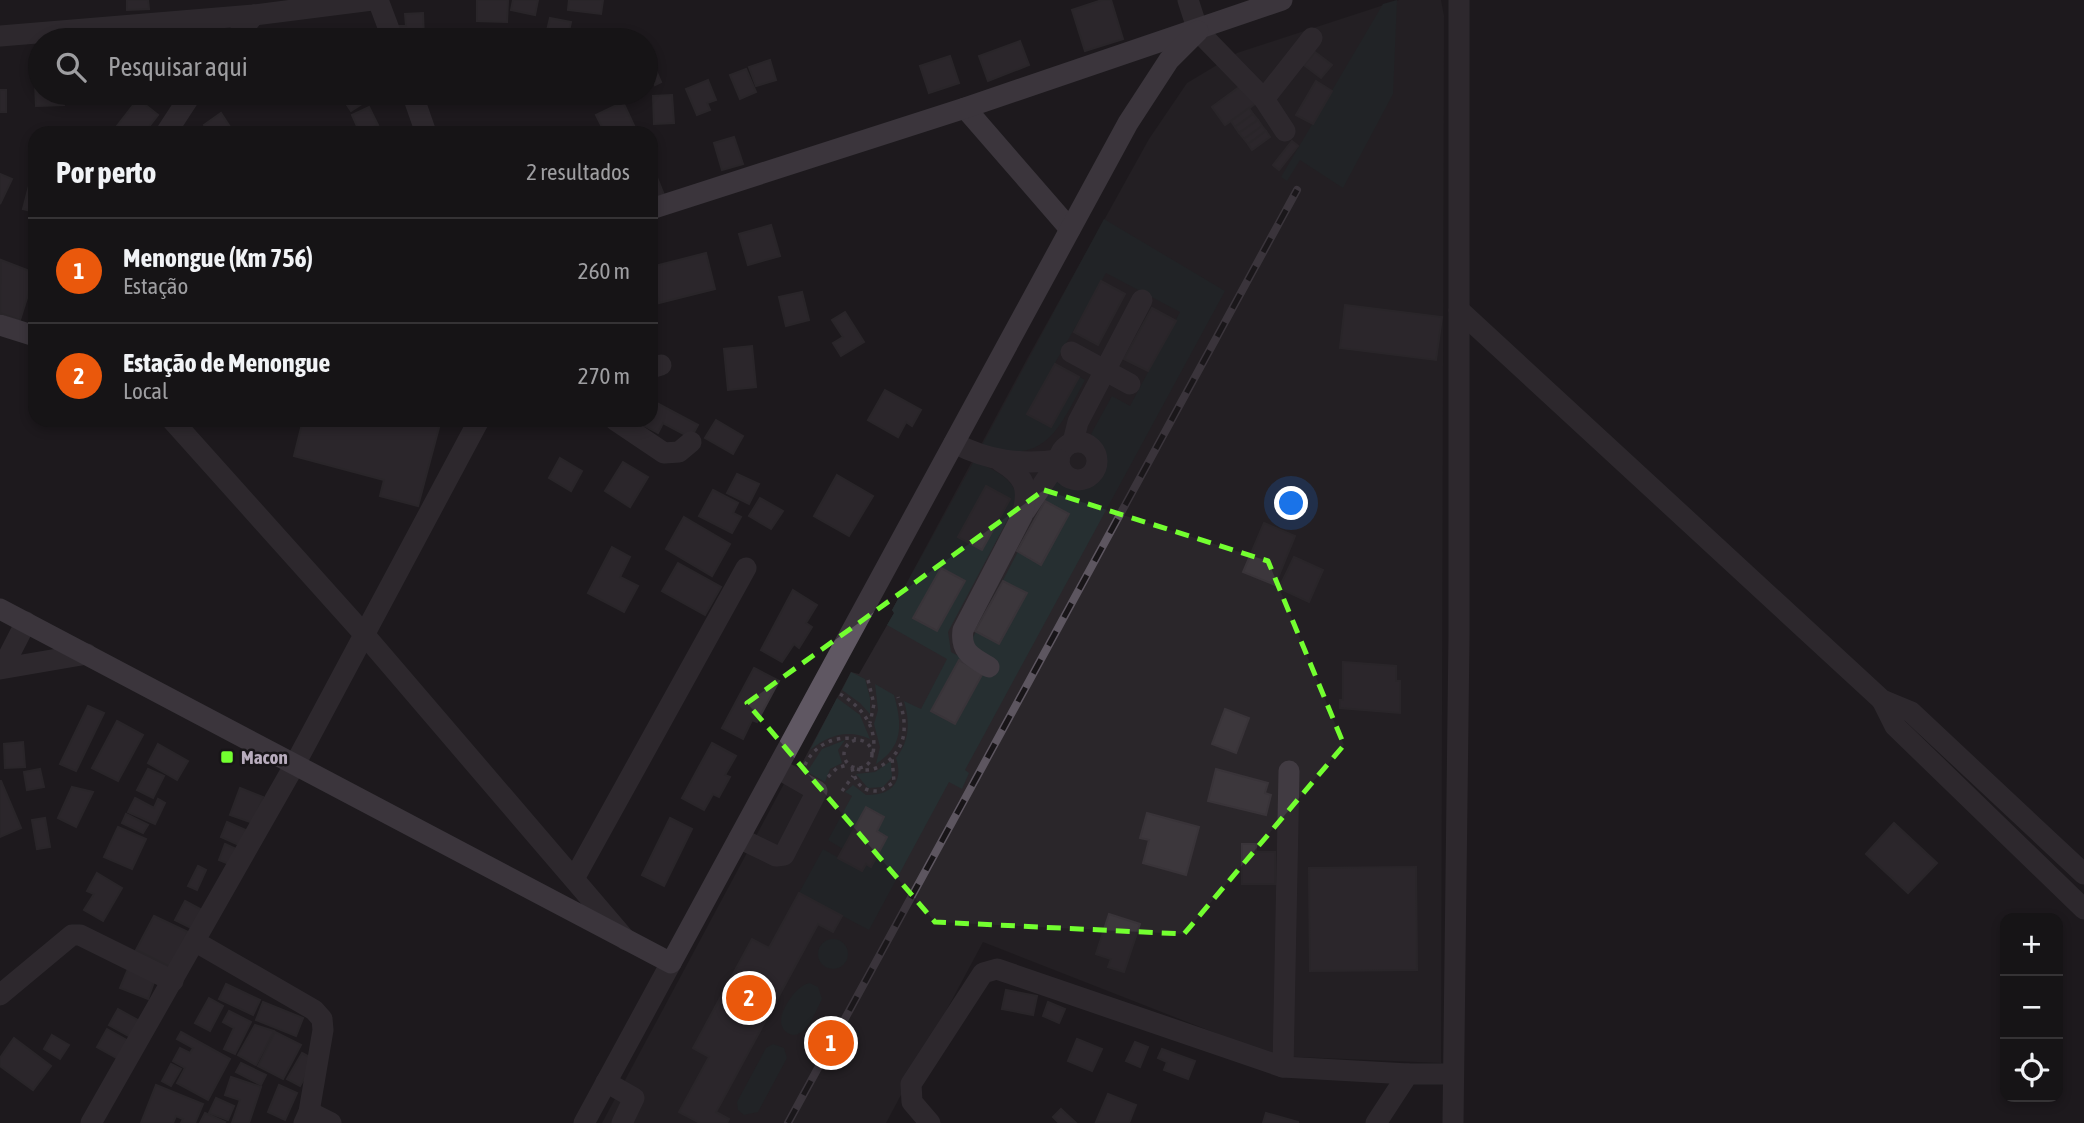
<!DOCTYPE html>
<html lang="pt">
<head>
<meta charset="utf-8">
<style>
  :root { --surface:#161416; --page:#232123; --text:#f1f3f6; --muted:#9e9ea1; --line:#353335; --accent:#ea580c }
  body { margin:0; font-family:"Asap Condensed",sans-serif; background:var(--page); color:var(--text) }
  .controls { position:absolute; right:21px; bottom:21px; display:grid; overflow:hidden; border-radius:14px; box-shadow:0 4px 10px #0003 }
  .controls button { width:63px; height:63px; display:grid; place-items:center; padding:0; border:0; border-bottom:2px solid var(--line); background:var(--surface); color:var(--text); font:35px sans-serif }
  .you { position:absolute; left:1292px; top:504px; width:24px; height:24px; margin:-18px; border:5px solid #fff; border-radius:50%; background:#1a73e8; box-shadow:0 0 0 10px #1a73e833 }
  .badge { display:grid; place-items:center; width:46px; height:46px; border-radius:50%; background:var(--accent); color:#fff; font-size:23px; font-weight:700 }
  .pin { position:absolute; translate:-50% -50%; border:4px solid #fff; box-shadow:0 2px 7px #0006 }
  .list { margin:0; padding:0; list-style:none }
  h2 { display:flex; justify-content:space-between; align-items:center; height:91px; margin:0; padding:0 28px; font-size:30px }
  h2 small { font-size:23px; font-weight:400; color:var(--muted) }
  .list li { display:grid; grid-template-columns:46px 1fr auto; gap:21px; align-items:center; box-sizing:border-box; height:105px; padding:0 28px; border-top:2px solid var(--line) }
  .list b { display:block; font-size:26px; white-space:nowrap }
  .list p { margin:0; font-size:23px; white-space:nowrap; color:var(--muted) }
  .list em { font-size:23px; font-style:normal; color:var(--muted) }
  .icon { flex:none; width:38px; height:38px; fill:none; stroke:currentColor; stroke-width:2; stroke-linecap:round; stroke-linejoin:round }
  .map { position:relative; flex:none; width:2084px; height:1123px; overflow:hidden }
  .search { position:absolute; background:var(--surface); box-shadow:0 4px 10px #0003; left:28px; top:28px; width:630px; height:77px; display:flex; align-items:center; gap:18px; box-sizing:border-box; padding:0 24px; border-radius:38px; color:var(--muted); font-size:26px }
  .panel { position:absolute; background:var(--surface); box-shadow:0 4px 10px #0003; left:28px; top:126px; width:630px; height:301px; border-radius:21px }
  .map>svg:first-child { display:block }
  .built { fill:#2a262a }
  .green { fill:#262f31 }
  .building { fill:#3c373c; stroke:#393439; stroke-width:2 }
  .lines { fill:none; stroke-linecap:round; stroke-linejoin:round }
  .path { stroke:#47414a; stroke-width:3.5; stroke-dasharray:3.5 5; stroke-linecap:butt }
  .minor { stroke:#413b42; stroke-width:21 }
  .major { stroke:#5f5762; stroke-width:21 }
  .rail-casing { stroke:#5d5660; stroke-width:8 }
  .rail { stroke:#181518; stroke-width:5; stroke-dasharray:16; stroke-linecap:butt }
  .marked { fill:none; stroke:#73ff30; stroke-width:5; stroke-dasharray:14 9; stroke-linejoin:round }
  .poi-dot { fill:#73ff30; stroke:#181518; stroke-width:2.5 }
  .labels { text-anchor:middle; stroke-width:5; stroke-linejoin:round; paint-order:stroke }
  .poi-label { font-size:19px; font-weight:bold; fill:#b8acbd; stroke:#181518; text-anchor:start }
</style>
</head>
<body>
<div class="map">
<svg width="2084" height="1123" viewBox="0 0 2084 1123">
  <rect width="100%" height="100%" fill="#1d1a1d"/>
  <path class="built" d="M1399 0H1441L1444 16 1441 1063 1274 1056 983 942 886 1123H602L794 765 800 767 851 672 859 674 894 613 892 610 1027 359 1149 139 1187 83 1237 53Z"/>
  <g class="green">
    <path d="M1397 0 1393 94 1343 188 1300 160 1287 181 1281 177 1383 4Z"/>
    <path d="M1104 219 1225 291 965 770 969 773 962 789 949 782 869 930 799 893 823 849 862 871 866 864 871 866 887 837 877 831 884 817 866 807 843 849 828 840 852 796 845 792 853 785 866 795C891 796 904 782 896 758 910 740 910 722 904 701L921 709 947 659 887 625 894 613 892 610 974 461C994 470 1014 477 1018 500L948 632 951 652 989 673 972 639 1056 479 1066 486H1089L1105 471 1106 451 1091 434 1112 396 1130 406 1180 312 1106 273 1055 363 1085 380C1059 428 1047 466 981 447Z"/>
    <path d="M851 672 865 679 870 698V714L860 703 842 690Z"/>
    <path d="M875 684 894 695C902 724 904 746 876 764L880 747 874 724 878 710Z"/>
    <path d="M837 698 860 715 870 739C848 729 829 735 810 750Z"/>
    <path d="M845 740 838 750 842 763 830 769 825 782 807 772 822 749Z"/>
    <path d="M891 761 892 777 883 787 868 788 856 774 875 772Z"/>
    <circle cx="833" cy="954" r="15"/>
    <path d="M810 983 818 987 822 999C816 1010 803 1047 785 1031 783 1029 781 1025 781 1021 781 1008 798 984 810 983Z"/>
    <path d="M773 1044 784 1048 787 1058 758 1112 744 1115 738 1110 737 1102 766 1048Z"/>
  </g>
  <g class="building">
    <path d="M127 0H148L149 9 127 10Z"/>
    <path d="M477 0H508L507 22 477 21Z"/>
    <path d="M513 0H538L535 15 511 10Z"/>
    <path d="M569 0H603L601 14 568 10Z"/>
    <path d="M1102 0H1111L1123 39 1085 51 1072 10Z"/>
    <path d="M423 13 424 40H400L399 26H406L405 14Z"/>
    <path d="M550 18 571 22 567 40 545 39Z"/>
    <path d="M1020 41 1029 65 988 81 979 56Z"/>
    <path d="M1315 52 1332 65 1321 78 1304 65Z"/>
    <path d="M950 56 959 83 929 93 920 66Z"/>
    <path d="M650 57 661 82 655 85 653 78 646 82V59Z"/>
    <path d="M770 60 776 80 756 86 749 67Z"/>
    <path d="M746 69 756 92 740 99 730 75Z"/>
    <path d="M708 80 716 100 707 103 710 110 697 115 686 89Z"/>
    <path d="M35 81H40V93H64V105L36 106Z"/>
    <path d="M1316 81 1332 91 1313 124 1296 115Z"/>
    <path d="M1242 85 1255 104 1225 125 1212 107Z"/>
    <rect x="0" y="90" width="6" height="22"/>
    <rect x="70" y="93" width="26" height="6"/>
    <path d="M339 93H359L365 102 351 111Z"/>
    <path d="M672 95 674 123 654 124 653 96Z"/>
    <path d="M138 99 158 115 144 133H126L117 126Z"/>
    <path d="M623 102 636 130 605 133 596 115Z"/>
    <path d="M369 107 378 125 360 133 352 115Z"/>
    <path d="M1249 108 1253 114 1235 127 1231 121Z"/>
    <path d="M221 113 234 133H209L204 125Z"/>
    <path d="M1253 114 1258 120 1239 133 1235 127Z"/>
    <path d="M1258 120 1262 126 1244 139 1239 133Z"/>
    <path d="M1262 126 1266 131 1248 144 1244 139Z"/>
    <path d="M1266 131 1270 137 1252 150 1248 144Z"/>
    <path d="M734 137 743 164 722 170 714 143Z"/>
    <path d="M1292 141 1298 146 1279 170 1273 165Z"/>
    <path d="M0 174 12 179 0 204Z"/>
    <path d="M656 175 666 200 651 206V177Z"/>
    <path d="M29 186 35 188V212L23 209Z"/>
    <path d="M771 225 780 256 748 265 739 234Z"/>
    <path d="M706 253 715 289 659 303 651 267Z"/>
    <path d="M1 260 35 273 20 320 0 313Z"/>
    <path d="M1101 281 1125 294 1098 345 1074 332Z"/>
    <path d="M802 292 809 320 786 326 779 297Z"/>
    <path d="M1345 305 1442 317 1436 360 1340 348Z"/>
    <path d="M1152 308 1176 321 1148 371 1124 359Z"/>
    <path d="M845 312 864 342 841 356 833 343 843 337 832 320Z"/>
    <path d="M752 346 756 387 728 390 724 349Z"/>
    <path d="M1055 364 1079 377 1051 427 1027 414Z"/>
    <path d="M885 390 921 410 912 426 906 422 898 437 868 420Z"/>
    <path d="M651 400 698 425 691 438 663 423 658 433 634 420H651Z"/>
    <path d="M303 420H441L418 506 380 496 384 480 294 456Z"/>
    <path d="M716 420 743 436 733 454 705 438Z"/>
    <path d="M560 458 582 471 571 491 549 478Z"/>
    <path d="M623 462 648 477 630 507 605 491Z"/>
    <path d="M737 474 759 484 749 504 727 493Z"/>
    <path d="M837 475 873 496 849 536 814 516Z"/>
    <path d="M986 486 1010 499 982 550 958 537Z"/>
    <path d="M713 490 738 503 733 513 741 517 732 533 699 516Z"/>
    <path d="M760 498 783 511 771 529 749 516Z"/>
    <path d="M1045 501 1069 514 1041 565 1017 551Z"/>
    <path d="M684 517 730 544 712 576 666 549Z"/>
    <path d="M1264 523 1295 536 1275 585 1243 572Z"/>
    <path d="M612 547 630 557 620 577 638 586 624 612 588 593Z"/>
    <path d="M1294 557 1323 570 1309 602 1279 588Z"/>
    <path d="M678 563 721 587 705 615 662 591Z"/>
    <path d="M941 568 965 581 937 631 913 618Z"/>
    <path d="M1003 581 1027 593 999 644 975 631Z"/>
    <path d="M793 590 817 605 806 623 812 627 799 648 794 644 782 662 761 650Z"/>
    <path d="M959 660 983 673 955 724 931 711Z"/>
    <path d="M1343 662 1396 666V681H1400V713L1340 708V700H1343Z"/>
    <path d="M754 668 779 681 757 722 752 720 743 739 722 728Z"/>
    <path d="M88 706 104 713 76 771 60 764Z"/>
    <path d="M1225 709 1249 718 1236 753 1212 744Z"/>
    <path d="M117 721 143 735 118 781 92 768Z"/>
    <path d="M23 742 25 767 5 768 4 744Z"/>
    <path d="M712 743 736 756 725 775 730 777 719 797 713 794 704 810 682 798Z"/>
    <path d="M158 744 188 761 177 780 148 763Z"/>
    <path d="M40 769 44 787 27 790 24 772Z"/>
    <path d="M148 769 164 776 153 798 137 790Z"/>
    <path d="M1216 769 1268 783 1265 793 1271 795 1266 815 1208 801Z"/>
    <path d="M1 781 21 828 0 837V781Z"/>
    <path d="M72 787 93 792 76 827 58 818Z"/>
    <path d="M240 788 263 797 253 823 230 815Z"/>
    <path d="M135 798 154 808 158 799 165 803 155 824 128 812Z"/>
    <path d="M866 807 884 817 877 831 887 837 871 867 866 864 862 871 838 858Z"/>
    <path d="M1147 813 1199 827 1186 875 1143 863 1149 840 1140 838Z"/>
    <path d="M126 814 148 825 143 833 122 823Z"/>
    <path d="M45 818 50 847 37 849 32 820Z"/>
    <path d="M670 818 692 829 664 886 642 875Z"/>
    <path d="M227 822 248 831 241 846 221 837Z"/>
    <path d="M1894 823 1937 863 1908 893 1866 854Z"/>
    <path d="M118 827 146 839 132 869 104 857Z"/>
    <path d="M225 844 236 849 229 864 219 860Z"/>
    <path d="M1242 844H1256V852H1275V884H1242Z"/>
    <path d="M198 866 206 870 197 890 188 886Z"/>
    <path d="M1416 867 1417 970 1310 971 1309 868Z"/>
    <path d="M97 873 122 888 103 921 84 910 94 894 87 891Z"/>
    <path d="M799 893 842 916 833 932 818 924 716 1112 729 1119 727 1123H700L679 1112 709 1057 693 1048 752 939 769 948Z"/>
    <path d="M185 901 202 910 193 929 175 920Z"/>
    <path d="M1109 914 1140 924 1124 972 1108 967 1111 959 1096 954Z"/>
    <path d="M154 916 188 932 170 967 136 950Z"/>
    <path d="M128 969 155 979 148 999 120 988Z"/>
    <path d="M226 984 260 1000 253 1015 219 999Z"/>
    <path d="M1006 990 1037 996 1033 1015 1002 1009Z"/>
    <path d="M209 998 223 1006 210 1031 195 1023Z"/>
    <path d="M263 1002 303 1018 296 1036 256 1020Z"/>
    <path d="M1048 1002 1065 1009 1059 1023 1043 1016Z"/>
    <path d="M118 1009 143 1023 134 1039 109 1025Z"/>
    <path d="M229 1011 251 1022 235 1054 224 1049 234 1028 223 1022Z"/>
    <path d="M255 1025 274 1031 256 1065 238 1055Z"/>
    <path d="M107 1029 130 1042 120 1060 97 1047Z"/>
    <path d="M181 1032 230 1059 208 1100 177 1083 185 1068 173 1061 180 1048 190 1053 193 1048 177 1039Z"/>
    <path d="M275 1032 301 1045 283 1079 258 1066Z"/>
    <path d="M52 1035 69 1045 60 1059 44 1049Z"/>
    <path d="M14 1038 51 1066 33 1090 0 1066V1058Z"/>
    <path d="M1077 1039 1102 1049 1092 1071 1068 1061Z"/>
    <path d="M1135 1042 1148 1047 1140 1067 1126 1061Z"/>
    <path d="M1162 1049 1195 1061 1188 1079 1164 1070 1167 1062 1158 1058Z"/>
    <path d="M302 1053 315 1060 300 1086 287 1079Z"/>
    <path d="M241 1063 266 1075 261 1085 236 1072Z"/>
    <path d="M171 1064 181 1069 171 1086 162 1081Z"/>
    <path d="M231 1077 261 1087 249 1123H232L240 1100 225 1095Z"/>
    <path d="M156 1085 203 1104 195 1123H181L183 1119 176 1116 173 1123H141Z"/>
    <path d="M279 1085 297 1093 285 1120 268 1112Z"/>
    <path d="M1108 1094 1136 1105 1129 1123 1096 1122Z"/>
    <path d="M216 1098 234 1106 228 1120 209 1113Z"/>
    <path d="M1061 1109 1076 1123H1059L1053 1117Z"/>
    <path d="M205 1113 225 1122 224 1123H200Z"/>
    <path d="M1266 1113 1298 1122V1123H1263Z"/>
  </g>
  <g class="lines">
    <g class="path">
      <path d="M868 680 874 704 870 723"/>
      <path d="M840 694C861 706 878 727 873 753"/>
      <circle cx="858" cy="754" r="14"/>
      <path d="M805 765C814 745 835 735 856 739"/>
      <path d="M852 768C856 784 862 792 880 791L894 782 892 757"/>
      <path d="M857 769C880 775 903 753 904 731 905 719 902 708 898 697"/>
      <path d="M828 777 837 768 847 765"/>
      <path d="M842 791 853 776"/>
    </g>
    <g class="minor">
      <path d="M378 0 393 40"/>
      <path d="M1188 0 1198 31 1264 99"/>
      <path d="M0 36 254 15 372 0"/>
      <path d="M234 40 254 15"/>
      <path d="M412 93 426 133"/>
      <path d="M1285 131 1264 99 1312 38"/>
      <path d="M166 133 192 93"/>
      <path d="M1459 310 1882 700 1911 712 2084 874"/>
      <path d="M1071 352 1130 384"/>
      <path d="M651 368 661 365"/>
      <path d="M172 420 363 633 626 940"/>
      <path d="M615 420 664 453 679 452 691 442"/>
      <path d="M1073 442 1078 422 1142 300"/>
      <circle cx="1078" cy="461" r="19"/>
      <path d="M954 443C989 461 1020 465 1059 460"/>
      <path d="M1025 511 1059 460"/>
      <path d="M3 667 26 622"/>
      <path d="M989 667C972 657 960 652 963 630L1022 516C1030 488 1025 476 1000 461"/>
      <path d="M0 669 87 654"/>
      <path d="M1882 700 1895 726 2084 909"/>
      <path d="M739 838 776 856 784 855 817 791 777 768"/>
      <path d="M575 877 746 568"/>
      <path d="M196 942 314 1010 322 1019 323 1030 309 1112 304 1123"/>
      <path d="M0 995 72 935H80L173 981"/>
      <path d="M1283 1067 1289 771"/>
      <path d="M606 1082 634 1098 622 1123"/>
      <path d="M309 1112 331 1123"/>
      <path d="M91 1123 294 766 479 420"/>
      <path d="M584 1123 671 963"/>
      <path d="M930 1123 912 1102 911 1084 983 973 997 969 1283 1067 1408 1074"/>
      <path d="M1376 1123 1408 1074H1453"/>
      <path d="M1453 1123 1459 636V0"/>
    </g>
    <g class="major">
      <path d="M965 108 1070 229"/>
      <path d="M651 209 965 108 1282 0"/>
      <path d="M0 325 35 336"/>
      <path d="M0 609 671 963 1128 123 1169 60 1198 31"/>
    </g>
    <defs>
      <path id="rail" d="M788 1123 1297 190"/>
    </defs>
    <use href="#rail" class="rail-casing"/>
    <use href="#rail" class="rail"/>
  </g>
  <path d="M0 0H2084V1123H0ZM1044 490 1268 561 1344 745 1184 934 935 922 747 703Z" fill="#1d1a1d" fill-opacity=".55" fill-rule="evenodd"/>
  <path class="marked" d="M1044 490 1268 561 1344 745 1184 934 935 922 747 703Z"/>
  <rect class="poi-dot" x="220" y="750" width="14" height="14" rx="3.5"/>
  <g class="labels">
    <g class="poi-label">
      <text x="241" y="764">Macon</text>
    </g>
  </g>
</svg>
<div class="controls">
<button>+</button>
<button>−</button>
<button><svg class="icon" aria-label="locate" viewBox="0 0 24 24"><circle cx="12" cy="12" r="6"/><path d="M12 2v4M12 18v4M2 12h4M18 12h4"/></svg></button>
</div>
<div class="you"></div>
<div class="pin badge" style="left:831px;top:1043px">1</div>
<div class="pin badge" style="left:749px;top:998px">2</div>
<div class="search"><svg class="icon" aria-label="search" viewBox="0 0 24 24"><circle cx="10" cy="10" r="6"/><path d="M15 15l6 6"/></svg>Pesquisar aqui</div>
<section class="panel">
<h2>Por perto<small>2 resultados</small></h2>
<ul class="list">
<li><span class="badge">1</span><div><b>Menongue (Km 756)</b><p>Estação</p></div><em>260 m</em></li>
<li><span class="badge">2</span><div><b>Estação de Menongue</b><p>Local</p></div><em>270 m</em></li>
</ul>
</section>
</div>
</body>
</html>
